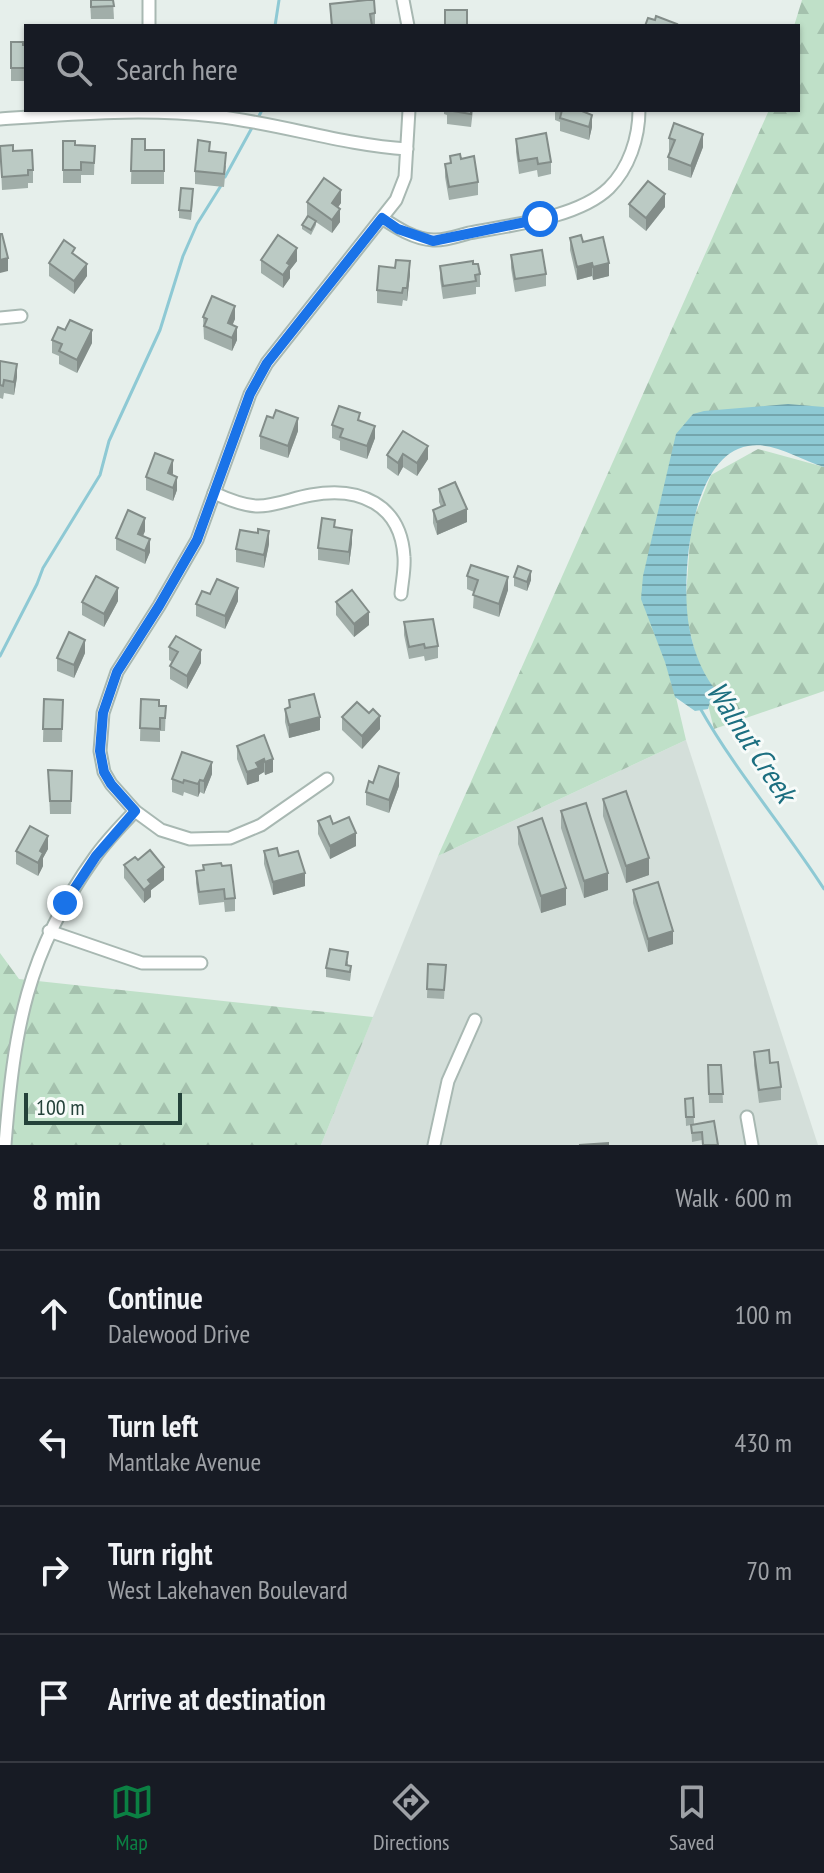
<!DOCTYPE html>
<html lang="en">
<head>
<meta charset="utf-8">
<style>
  :root { --surface:#171b24; --page:#242831; --text:#f1f3f6; --muted:#9ea1a6; --line:#363941; --accent:#0b8043 }
  body { margin:0; font-family:"PT Sans Narrow",sans-serif; background:var(--page); color:var(--text) }
  .scale { position:absolute; left:24px; bottom:20px; width:158px; box-sizing:border-box; padding-left:8px; border:4px solid #24423a; border-top:0; font-size:22px; line-height:28px; white-space:nowrap; color:#24423a; -webkit-text-stroke:6px #f7fbf9; paint-order:stroke }
  .stop { position:absolute; width:24px; height:24px; margin:-18px; border:6px solid #1a73e8; border-radius:50%; background:#fff }
  .stop.end { background:#1a73e8; border-color:#fff; box-shadow:0 2px 8px #0008 }
  .list { margin:0; padding:0; list-style:none }
  h2 { display:flex; justify-content:space-between; align-items:center; height:104px; margin:0; padding:0 32px; font-size:34px }
  h2 small { font-size:26px; font-weight:400; color:var(--muted) }
  .list li { display:grid; grid-template-columns:52px 1fr auto; gap:24px; align-items:center; box-sizing:border-box; height:128px; padding:0 32px; border-top:2px solid var(--line) }
  .list b { display:block; font-size:30px; white-space:nowrap }
  .list p { margin:0; font-size:26px; white-space:nowrap; color:var(--muted) }
  .list em { font-size:26px; font-style:normal; color:var(--muted) }
  .icon { flex:none; width:44px; height:44px; fill:none; stroke:currentColor; stroke-width:2; stroke-linecap:round; stroke-linejoin:round }
  .map { position:relative; flex:none; width:824px; height:1145px; overflow:hidden }
  .search { position:absolute; background:var(--surface); box-shadow:0 2px 6px #0004; left:24px; right:24px; top:24px; height:88px; display:flex; align-items:center; gap:20px; box-sizing:border-box; padding:0 28px; border-radius:0px; color:var(--muted); font-size:30px }
  .sheet { height:616px; background:var(--surface) }
  nav { display:flex; justify-content:space-around; align-items:center; box-sizing:border-box; height:112px; border-top:2px solid var(--line); background:var(--surface); font-size:22px; color:var(--muted) }
  nav a { display:grid; justify-items:center; gap:4px }
  nav .on { color:var(--accent) }
  .map>svg:first-child { display:block }
  .built { fill:#d4dfda }
  .forest { fill:url(#forest-firs) }
  .water { fill:url(#water-rules) }
  .lines { fill:none; stroke-linecap:round; stroke-linejoin:round }
  .stream { stroke:#8ec9d4; stroke-width:3 }
  .street-casing { stroke:#a8b8b2; stroke-width:15 }
  .street { stroke:#fff; stroke-width:11 }
  .wall { fill:#a1aea9 }
  .shaded-wall { fill:#838d89 }
  .building { fill:#bbcac4; stroke:#838d89; stroke-width:2 }
  .route { stroke:#1a73e8; stroke-width:10 }
  .labels { text-anchor:middle; stroke-width:6; stroke-linejoin:round; paint-order:stroke }
  .water-label { font-size:30px; font-style:italic; fill:#1c6f80; stroke:#f7fbf9 }
</style>
</head>
<body>
<div class="map">
<svg width="824" height="1145" viewBox="0 0 824 1145">
  <defs>
    <pattern id="forest-firs" width="22" height="20" patternUnits="userSpaceOnUse" patternTransform="scale(2)"><rect width="22" height="20" fill="#bfe0c8"/><path d="M5 1l3.5 6h-7zM16 11l3.5 6h-7z" fill="#a4c1ad"/></pattern>
    <pattern id="water-rules" width="6" height="5" patternUnits="userSpaceOnUse" patternTransform="scale(2)"><rect width="6" height="5" fill="#8ec9d4"/><path d="M0 2.5h6" fill="none" stroke="#74a5ad"/></pattern>
  </defs>
  <rect width="100%" height="100%" fill="#e6efeb"/>
  <path class="built" d="M686 740 818 1145H321L438 856Z"/>
  <g class="forest">
    <path d="M802 0H824V409L735 416 653 599 686 740 438 856 769 110H798V26H794Z"/>
    <path d="M758 449 824 467V691L714 729 685 612 691 525 711 475Z"/>
    <path d="M0 953 19 979 373 1017 321 1145H0Z"/>
  </g>
  <path class="water" d="M788 404 824 407V467C800 460 774 441 748 446 690 456 682 574 688 620 691 643 700 670 714 688L708 709 695 711 675 697 665 662 641 599 643 576 676 434 693 414 704 411Z"/>
  <g class="lines">
    <g class="stream">
      <path d="M275 26 279 0"/>
      <path d="M258 118 262 110"/>
      <path d="M225 177 254 124"/>
      <path d="M0 656 37 584 43 568 100 475 109 441 160 330 183 256 197 224 222 184"/>
      <path d="M700 708C736 772 785 828 824 889"/>
    </g>
    <defs>
      <g id="street">
        <path d="M403 0 408 26"/>
        <path d="M149 26V0"/>
        <path d="M0 119C71 114 143 108 214 116 279 123 342 145 407 149"/>
        <path d="M382 218C397 228 414 239 433 240 444 241 458 236 469 233 510 225 578 218 609 188 629 168 639 138 639 110"/>
        <path d="M0 318 21 316"/>
        <path d="M214 493C227 499 241 505 256 506 273 507 293 498 311 495 359 486 401 504 404 557 405 569 402 582 401 594"/>
        <path d="M327 779 261 825 230 838 190 839 161 830 135 811 111 784 104 772 100 751 103 713 117 672 159 606 197 540 250 394 267 363 396 200 405 177 409 110"/>
        <path d="M49 931 142 963H201"/>
        <path d="M747 1117 752 1145"/>
        <path d="M5 1145C14 1030 26 953 95 857 106 841 121 826 135 811"/>
        <path d="M434 1145 448 1081 475 1020"/>
      </g>
    </defs>
    <use href="#street" class="street-casing"/>
    <use href="#street" class="street"/>
  </g>
  <g class="wall">
    <path d="M90 0H113L114 19H91Z"/>
    <path d="M330 4 375 13V26H331Z"/>
    <path d="M11 42 26 45V81H11Z"/>
    <path d="M444 110H473L471 127 447 124V115L444 114Z"/>
    <path d="M555 110H586L585 113 592 127 589 140 560 131V122L555 120Z"/>
    <path d="M669 138 703 147 691 178 668 170V157L670 152 669 151Z"/>
    <path d="M132 139 145 150H164V184H131Z"/>
    <path d="M516 139 551 162V174L538 177 537 170 519 174 516 152Z"/>
    <path d="M63 141 75 145 95 146 94 175H81V183H63Z"/>
    <path d="M0 146 13 151 33 170V183H28V188L2 190Z"/>
    <path d="M210 151 226 166 224 187 195 184V171Z"/>
    <path d="M450 156 461 159 478 182V195L449 200 445 177V164L450 163Z"/>
    <path d="M193 198 191 220 179 218V210Z"/>
    <path d="M307 202 341 203 338 207 340 222 332 233 316 222V225L311 235 302 229V225L307 215Z"/>
    <path d="M629 204 665 207 646 231 629 217Z"/>
    <path d="M570 238 583 242 609 276 593 280 592 276 577 280 570 250Z"/>
    <path d="M511 255 546 274V286L515 292 511 268Z"/>
    <path d="M75 256 87 276 74 294 49 276V263Z"/>
    <path d="M261 260 297 261 290 270V278L283 288 261 273Z"/>
    <path d="M473 264 480 274V287H476V294L443 299 440 279V266Z"/>
    <path d="M410 274 407 301 403 300 402 306 377 303V290Z"/>
    <path d="M203 317 235 319 232 325 237 340 232 351 204 339Z"/>
    <path d="M52 340 92 343 77 373 59 364V356L52 353Z"/>
    <path d="M0 361 17 377 14 395 4 393 3 399 0 398Z"/>
    <path d="M360 420 375 438 367 459 340 450V441L332 438V425Z"/>
    <path d="M298 431 288 458 260 449V436Z"/>
    <path d="M428 446V459L417 476 403 467 398 476 387 468V455Z"/>
    <path d="M173 473 172 475 177 490 173 501 146 490V477Z"/>
    <path d="M439 489 467 522 437 535 433 523V510L441 507 439 502Z"/>
    <path d="M145 531 143 536 150 552 145 564 116 550V538Z"/>
    <path d="M352 543 349 565 318 560V548Z"/>
    <path d="M269 544 264 568 236 562V549Z"/>
    <path d="M467 576 508 590 499 617 473 608 474 592 467 589Z"/>
    <path d="M514 577 531 580 527 591 514 586Z"/>
    <path d="M210 594 238 601 225 629 196 616V604Z"/>
    <path d="M118 601 104 627 82 615V602Z"/>
    <path d="M336 602 369 625 354 637 336 615Z"/>
    <path d="M404 622 438 646V658L425 661 424 656 409 659 404 635Z"/>
    <path d="M169 647 201 663 187 689 170 679V666L172 662 169 660Z"/>
    <path d="M85 653 74 678 57 671V658Z"/>
    <path d="M44 699 63 700 62 742H43Z"/>
    <path d="M141 699 159 706H166L165 731H160V742L140 741Z"/>
    <path d="M289 700 320 730 289 738 285 722V709L289 708Z"/>
    <path d="M369 713 380 729 362 749 342 730V717Z"/>
    <path d="M264 735 273 772 265 775 264 772 259 775V781L247 785 237 759V746Z"/>
    <path d="M48 770 72 771 71 814H50Z"/>
    <path d="M212 774 204 794 200 792 198 797 184 792 183 796 172 792V779Z"/>
    <path d="M399 786 389 813 366 805V792Z"/>
    <path d="M603 799 649 875 626 883 603 816Z"/>
    <path d="M561 811 608 890 584 898 561 828Z"/>
    <path d="M318 821 333 824 356 846 330 859 318 834Z"/>
    <path d="M518 827 566 905 541 913 518 844Z"/>
    <path d="M48 849 43 858V866L38 876 16 864V851Z"/>
    <path d="M264 851 279 856 305 886 273 895 264 864Z"/>
    <path d="M138 860 164 880 151 890V897L144 903 124 878V865Z"/>
    <path d="M222 866 235 898V911L225 912 224 902 199 905 196 883V871Z"/>
    <path d="M633 890 673 944 648 952 633 903Z"/>
    <path d="M348 961V965L351 974 350 981 326 977V968Z"/>
    <path d="M428 964 446 965 444 999 427 998Z"/>
    <path d="M754 1052 770 1063 781 1087V1100L759 1103 754 1065Z"/>
    <path d="M708 1065H721L723 1103H709Z"/>
    <path d="M693 1098 694 1124 718 1145H702V1140L692 1142 691 1125 686 1126 685 1099Z"/>
  </g>
  <g class="shaded-wall">
    <path d="M592 115V127L589 140V127Z"/>
    <path d="M703 134V147L691 178V166Z"/>
    <path d="M341 190V203L332 216V203Z"/>
    <path d="M665 194V207L646 231V218Z"/>
    <path d="M340 209V222L332 233V220Z"/>
    <path d="M297 248V261L290 270V278L283 288V275L287 263Z"/>
    <path d="M8 258V271L0 273V260Z"/>
    <path d="M410 261V274L407 301V288Z"/>
    <path d="M592 263V276L577 280V267Z"/>
    <path d="M609 263V276L593 280V267Z"/>
    <path d="M87 264V276L74 294V281Z"/>
    <path d="M235 306V319L228 336V323Z"/>
    <path d="M237 327V340L232 351V338Z"/>
    <path d="M92 330V343L77 373V360Z"/>
    <path d="M17 364V377L14 395V382Z"/>
    <path d="M298 418V431L288 458V446Z"/>
    <path d="M375 426V438L367 459V446Z"/>
    <path d="M428 446V459L417 476V463Z"/>
    <path d="M403 454V467L398 476V463Z"/>
    <path d="M173 460V473L168 486V473Z"/>
    <path d="M177 477V490L173 501V488Z"/>
    <path d="M467 509V522L437 535V522Z"/>
    <path d="M145 518V531L138 547V534Z"/>
    <path d="M352 530V543L349 565V552Z"/>
    <path d="M269 531V544L264 568V555Z"/>
    <path d="M150 539V552L145 564V551Z"/>
    <path d="M531 571V580L527 591V582Z"/>
    <path d="M508 577V590L499 617V604Z"/>
    <path d="M118 588V601L104 627V614Z"/>
    <path d="M238 588V601L225 629V616Z"/>
    <path d="M369 612V625L354 637V624Z"/>
    <path d="M85 640V653L74 678V665Z"/>
    <path d="M201 650V663L187 689V676Z"/>
    <path d="M380 716V729L362 749V736Z"/>
    <path d="M320 717V730L289 738V725Z"/>
    <path d="M264 759V772L259 775V781L247 785V772L256 763Z"/>
    <path d="M273 759V772L265 775V762Z"/>
    <path d="M212 762V774L204 794V781Z"/>
    <path d="M399 773V786L389 813V800Z"/>
    <path d="M200 780V792L198 797V784Z"/>
    <path d="M356 833V846L330 859V846Z"/>
    <path d="M48 836V849L43 858V866L38 876V863L40 851Z"/>
    <path d="M649 858V875L626 883V866Z"/>
    <path d="M164 867V880L151 890V897L144 903V890L148 880Z"/>
    <path d="M305 873V886L273 895V882Z"/>
    <path d="M608 873V890L584 898V881Z"/>
    <path d="M566 888V905L541 913V896Z"/>
    <path d="M673 931V944L648 952V939Z"/>
  </g>
  <g class="building">
    <path d="M91 0H113L114 6 91 7Z"/>
    <path d="M367 0H374L375 13 370 14 372 26H332L330 4Z"/>
    <rect x="445" y="10" width="22" height="16"/>
    <path d="M656 16 677 24 676 26H645L648 18 655 20Z"/>
    <path d="M11 42H23V45H26V68H11Z"/>
    <path d="M447 110H471V114Z"/>
    <path d="M562 110H582V111L592 115 589 127 560 118Z"/>
    <path d="M674 123 703 134 691 166 668 157 675 140 669 138Z"/>
    <path d="M546 133 551 162 538 164 537 158 519 161 516 139Z"/>
    <path d="M132 139H145V150H164V171H131Z"/>
    <path d="M198 140 210 142 209 151 226 153 224 174 195 171Z"/>
    <path d="M63 141H75V145L95 146 94 163 81 162V170H63Z"/>
    <path d="M13 145V151L32 150 33 170H28V175L2 177 0 146Z"/>
    <path d="M460 154 461 159 474 156 478 182 449 187 445 164 451 163 450 156Z"/>
    <path d="M324 178 341 190 332 203 340 209 332 220 307 202Z"/>
    <path d="M648 181 665 194 646 218 629 204Z"/>
    <path d="M181 188 193 189 191 211 179 210Z"/>
    <path d="M308 216 316 221 311 230 302 225Z"/>
    <path d="M0 234H2L8 258 0 260Z"/>
    <path d="M278 235 297 248 287 263 290 265 283 275 261 260Z"/>
    <path d="M581 235 583 242 603 237 609 263 593 267 592 263 577 267 570 238Z"/>
    <path d="M64 240 75 248 72 253 87 264 74 281 49 263Z"/>
    <path d="M542 250 546 274 515 279 511 255Z"/>
    <path d="M396 260 410 261 407 288H403L402 293 377 290 379 266 395 268Z"/>
    <path d="M473 261V264H478L480 274 475 275 476 281 443 286 440 266Z"/>
    <path d="M212 296 235 306 228 323 237 327 232 338 204 326 207 319 203 317Z"/>
    <path d="M70 320 92 330 77 360 59 351 62 344 52 340 58 327 65 330Z"/>
    <path d="M0 361 17 364 14 382 4 380 3 386 0 385Z"/>
    <path d="M339 406 360 413 358 420 375 426 367 446 340 437 343 429 332 425Z"/>
    <path d="M276 410 298 418 288 446 260 436 267 416 273 418Z"/>
    <path d="M403 431 428 446 417 463 403 454 398 463 387 455Z"/>
    <path d="M155 453 173 460 168 473 177 477 173 488 146 477Z"/>
    <path d="M455 482 467 509 437 522 433 510 445 505 439 489Z"/>
    <path d="M128 510 145 518 138 534 150 539 145 551 116 538Z"/>
    <path d="M322 518 335 520 334 527 352 530 349 552 318 548Z"/>
    <path d="M258 529 269 531 264 555 236 549 240 530 258 533Z"/>
    <path d="M471 565 508 577 499 604 473 595 478 580 467 576Z"/>
    <path d="M518 566 531 571 527 582 514 577Z"/>
    <path d="M96 576 118 588 104 614 82 602Z"/>
    <path d="M217 579 238 588 225 616 196 604 202 591 210 594Z"/>
    <path d="M352 590 369 612 354 624 336 602Z"/>
    <path d="M433 619 438 646 425 648 424 644 409 647 404 622Z"/>
    <path d="M69 632 85 640 74 665 57 658Z"/>
    <path d="M176 636 201 650 187 676 170 666 178 652 169 647Z"/>
    <path d="M314 694 320 717 289 725 285 709 290 707 289 700Z"/>
    <path d="M44 699 63 700 62 729H43Z"/>
    <path d="M141 699 159 700V706H166L165 718H160V729L140 728Z"/>
    <path d="M357 702 369 713 373 709 380 716 362 736 342 717Z"/>
    <path d="M264 735 273 759 265 762 264 759 256 763 259 768 247 772 237 746Z"/>
    <path d="M182 752 212 762 204 781 200 780 198 784 184 780 183 783 172 779Z"/>
    <path d="M379 766 399 773 389 800 366 792 369 781 373 783Z"/>
    <path d="M48 770 72 771 71 801H50Z"/>
    <path d="M626 791 649 858 626 866 603 799Z"/>
    <path d="M586 803 608 873 584 881 561 811Z"/>
    <path d="M330 816 333 824 349 817 356 833 330 846 318 821Z"/>
    <path d="M542 818 566 888 541 896 518 827Z"/>
    <path d="M30 826 48 836 40 851 43 853 38 863 16 851Z"/>
    <path d="M277 848 279 856 298 851 305 873 273 882 264 851Z"/>
    <path d="M150 850 164 867 148 880 151 884 144 890 124 865 135 857 138 860Z"/>
    <path d="M221 863 222 866 231 865 235 898 225 899 224 889 199 892 196 871 204 870 203 865Z"/>
    <path d="M658 882 673 931 648 939 633 890Z"/>
    <path d="M330 949 348 952 346 965 351 966 350 972 326 968Z"/>
    <path d="M428 964 446 965 444 990 427 989Z"/>
    <path d="M769 1050 770 1063 778 1062 781 1087 759 1090 754 1052Z"/>
    <path d="M708 1065H721L723 1094H709Z"/>
    <path d="M693 1098 694 1117H686L685 1099Z"/>
    <path d="M714 1121 718 1145H703L702 1132 692 1133 691 1125Z"/>
    <path d="M608 1143V1145H579Z"/>
  </g>
  <g class="lines">
    <path class="route" d="M65 903 96 856 135 811 111 784 104 772 100 751 103 713 117 672 159 606 197 540 250 394 267 363 382 218 398 229 433 241 540 219"/>
  </g>
  <g class="labels">
    <g class="water-label">
      <text transform="translate(751 742) rotate(57)" y="10">Walnut Creek</text>
    </g>
  </g>
</svg>
<div class="scale">100 m</div>
<div class="stop" style="left:540px;top:219px"></div>
<div class="stop end" style="left:65px;top:903px"></div>
<div class="search"><svg class="icon" aria-label="search" viewBox="0 0 24 24"><circle cx="10" cy="10" r="6"/><path d="M15 15l6 6"/></svg>Search here</div>
</div>
<section class="sheet">
<h2>8 min<small>Walk · 600 m</small></h2>
<ul class="list">
<li><svg class="icon" aria-label="ahead" viewBox="0 0 24 24"><path d="M12 20V5M6 11l6-6 6 6"/></svg><div><b>Continue</b><p>Dalewood Drive</p></div><em>100 m</em></li>
<li><svg class="icon" aria-label="left" viewBox="0 0 24 24"><path d="M17 20v-9H6M10 6l-5 5 5 5"/></svg><div><b>Turn left</b><p>Mantlake Avenue</p></div><em>430 m</em></li>
<li><svg class="icon" aria-label="right" viewBox="0 0 24 24"><path d="M7 20v-9h11M14 6l5 5-5 5"/></svg><div><b>Turn right</b><p>West Lakehaven Boulevard</p></div><em>70 m</em></li>
<li><svg class="icon" aria-label="arrive" viewBox="0 0 24 24"><path d="M6 21V4h12l-3 4 3 4H6"/></svg><div><b>Arrive at destination</b></div></li>
</ul>
</section>
<nav>
<a class="on"><svg class="icon" aria-label="map" viewBox="0 0 24 24"><path d="M3 6l6-2 6 2 6-2v14l-6 2-6-2-6 2zM9 4v14M15 6v14"/></svg>Map</a>
<a><svg class="icon" aria-label="directions" viewBox="0 0 24 24"><path d="M12 3l9 9-9 9-9-9zM9 14v-3h6M13 9l2 2-2 2"/></svg>Directions</a>
<a><svg class="icon" aria-label="saved" viewBox="0 0 24 24"><path d="M7 4h10v16l-5-4-5 4z"/></svg>Saved</a>
</nav>
</body>
</html>
